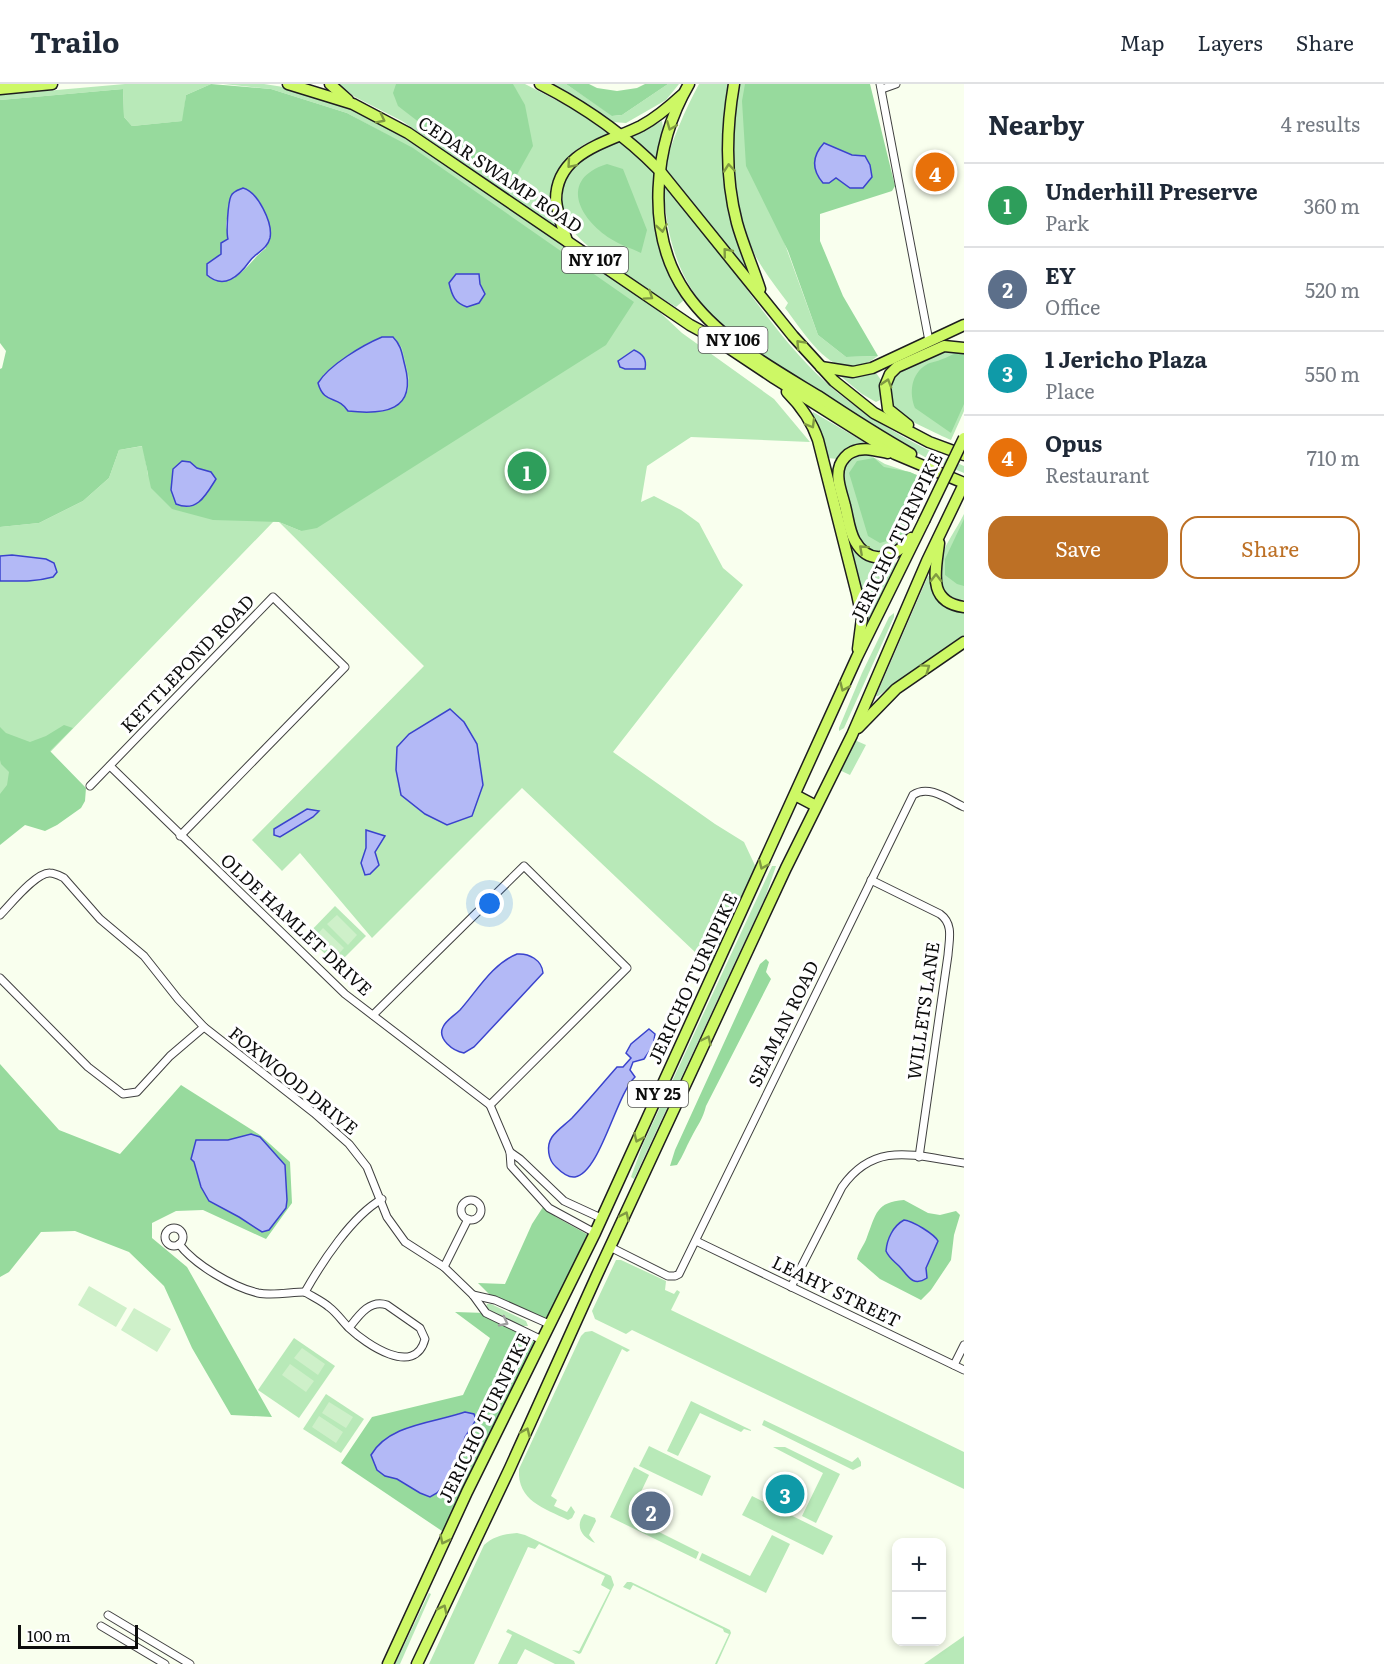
<!DOCTYPE html>
<html lang="en">
<head>
<meta charset="utf-8">
<style>
  :root { --surface:#fff; --page:#f6f6f7; --text:#1f2937; --muted:#747a83; --line:#e0e1e3; --accent:#bd7025 }
  body { margin:0; font-family:Literata,serif; background:var(--page); color:var(--text) }
  .controls { position:absolute; right:18px; bottom:18px; display:grid; overflow:hidden; border-radius:12px; box-shadow:0 3px 9px #0003 }
  .controls button { width:54px; height:54px; display:grid; place-items:center; padding:0; border:0; border-bottom:2px solid var(--line); background:var(--surface); color:var(--text); font:30px sans-serif }
  .scale { position:absolute; left:18px; bottom:15px; width:120px; box-sizing:border-box; padding-left:6px; border:3px solid #0d0d0d; border-top:0; font-size:16px; line-height:21px; white-space:nowrap; color:#0d0d0d; -webkit-text-stroke:4px #fff; paint-order:stroke }
  .you { position:absolute; left:490px; top:820px; width:21px; height:21px; margin:-15px; border:4px solid #fff; border-radius:50%; background:#1a73e8; box-shadow:0 0 0 9px #1a73e833 }
  .badge { display:grid; place-items:center; width:39px; height:39px; border-radius:50%; background:var(--accent); color:#fff; font-size:20px; font-weight:700 }
  .pin { position:absolute; translate:-50% -50%; border:3px solid #fff; box-shadow:0 2px 6px #0006 }
  .list { margin:0; padding:0; list-style:none }
  h2 { display:flex; justify-content:space-between; align-items:center; height:78px; margin:0; padding:0 24px; font-size:26px }
  h2 small { font-size:20px; font-weight:400; color:var(--muted) }
  .list li { display:grid; grid-template-columns:39px 1fr auto; gap:18px; align-items:center; box-sizing:border-box; height:84px; padding:0 24px; border-top:2px solid var(--line) }
  .list b { display:block; font-size:22px; white-space:nowrap }
  .list p { margin:0; font-size:20px; white-space:nowrap; color:var(--muted) }
  .list em { font-size:20px; font-style:normal; color:var(--muted) }
  .actions { display:flex; gap:12px; padding:18px 24px }
  .actions a { flex:1; padding:14px 0; border:2px solid var(--accent); border-radius:18px; text-align:center; font-size:21px; color:var(--accent) }
  .actions .main { background:var(--accent); color:#fff }
  .map { position:relative; flex:none; width:964px; height:1580px; overflow:hidden }
  header { display:flex; align-items:center; gap:36px; box-sizing:border-box; height:84px; padding:0 30px; background:var(--surface); border-bottom:2px solid var(--line) }
  header strong { font-size:28px }
  nav { display:flex; gap:33px; margin-inline-start:auto; font-size:21px }
  main { display:flex }
  aside { flex:1; background:var(--surface) }
  .map>svg:first-child { display:block }
  .green { fill:#b8e9b8 }
  .forest { fill:#97da9d; fill-rule:evenodd }
  .pitch { fill:#cef0c9 }
  .water { fill:#b3b9f6; stroke:#3a43cd; stroke-width:1.5 }
  .lines { fill:none; stroke-linecap:round; stroke-linejoin:round }
  .street-casing { stroke:#404040; stroke-width:9 }
  .primary-casing { stroke:#1e1e1e; stroke-width:13 }
  .street { stroke:#fff; stroke-width:7 }
  .primary { stroke:#cdf865; stroke-width:10 }
  .primary-bridge-casing { stroke:#1e1e1e; stroke-width:13; stroke-linecap:butt }
  .primary-bridge { stroke:#cdf865; stroke-width:10 }
  .oneway { stroke:#809a42 }
  .oneway2 { stroke:#9e9e9e }
  .labels { text-anchor:middle; stroke-width:6; stroke-linejoin:round; paint-order:stroke }
  .shield { fill:#fff; stroke:#565656; stroke-width:1.5 }
  .shield-label { font-size:16px; font-weight:bold; fill:#0d0d0d }
  .street-label { font-size:18px; fill:#0d0d0d; stroke:#fff }
</style>
</head>
<body>
<header>
<strong>Trailo</strong>
<nav><a>Map</a><a>Layers</a><a>Share</a></nav>
</header>
<main>
<div class="map">
<svg width="964" height="1580" viewBox="0 0 964 1580">
  <rect width="100%" height="100%" fill="#f9ffee"/>
  <g class="green">
    <path d="M125 0H211L186 11 183 37 132 42 124 33 123 5 0 16V11Z"/>
    <path d="M223 0C236 0 251 0 264 0 351 11 424 66 494 114 546 149 597 184 649 218L682 249 774 315 810 358 691 353 647 382 641 418 654 412 681 426 699 439 723 484 743 501 613 668 715 740 744 758 759 790 715 887 522 704 372 854 300 769 282 787 252 756 424 582 279 438 301 447 393 337 273 438 0 720V443L39 439 83 417 109 394 119 366 143 362 148 391 413 65 347 29 271 5Z"/>
    <path d="M338 0H525L579 28 611 49C602 52 593 56 585 60 553 79 545 109 559 142L556 143 402 37 355 13Z"/>
    <path d="M543 0H566L613 32 622 31 668 0H679L666 16 626 39 612 38Z"/>
    <path d="M699 0H728C717 61 724 123 746 181L743 182C716 150 692 116 664 85 673 54 684 28 699 0Z"/>
    <path d="M738 0H745L783 155 818 251 846 273 878 272C872 276 865 281 857 283 827 290 801 244 785 224L788 219C777 204 765 189 756 173 731 125 729 53 738 0Z"/>
    <path d="M662 37 664 50 657 76 631 52Z"/>
    <path d="M620 56 655 88 672 194 684 216 676 223C649 206 582 165 567 139 562 129 561 118 563 107 564 97 568 86 576 79 589 68 605 62 620 56Z"/>
    <path d="M668 102C683 121 698 140 713 159 752 211 788 268 838 309 877 340 918 363 964 382V389L925 373 883 350 772 279 750 259 746 251 741 258C688 218 666 169 664 103Z"/>
    <path d="M946 265 964 267V327L951 356C940 351 898 332 893 325 890 319 889 313 889 307 889 299 893 291 899 287 912 277 932 272 946 265Z"/>
    <path d="M874 286 881 296 880 316 876 318 862 310 838 290Z"/>
    <path d="M813 328 864 358 863 361C851 363 844 366 837 375L828 374 812 331Z"/>
    <path d="M863 367 885 380 932 396 904 453 891 463 892 465C861 480 854 439 849 419 847 410 843 400 843 391 842 386 846 379 848 373Z"/>
    <path d="M964 430V516C940 515 935 497 940 476 944 462 957 444 964 430Z"/>
    <path d="M848 457C859 472 868 477 886 482L893 477 896 479 899 478 866 549 858 500 860 499Z"/>
    <path d="M928 492 931 493C931 516 943 523 964 528V551L878 612H876Z"/>
    <path d="M894 529V533L844 644 839 647V644L862 589 889 533Z"/>
    <path d="M850 654 866 661 850 691 835 684Z"/>
    <path d="M772 782H776L765 814 634 1095 631 1093 643 1060Z"/>
    <path d="M335 822 366 852 337 881 306 852Z"/>
    <path d="M616 1176H621L666 1197 665 1206 674 1210 677 1206 680 1208 671 1226 964 1368V1405L632 1246 626 1250 595 1235 592 1227Z"/>
    <path d="M487 1220H491L526 1237 528 1242H522L488 1226 486 1223Z"/>
    <path d="M592 1247 630 1266 627 1268 622 1265 551 1412 557 1416 554 1422 567 1428 571 1422 575 1428 572 1434 568 1436C544 1424 517 1417 519 1385L581 1252 585 1248Z"/>
    <path d="M294 1254 335 1282 299 1334 258 1306Z"/>
    <path d="M326 1310 364 1335 341 1369 303 1345Z"/>
    <path d="M691 1317 751 1346V1347L744 1345 741 1348 700 1329 678 1372 667 1367Z"/>
    <path d="M764 1336 852 1378 858 1373 861 1378V1382L853 1386 762 1341Z"/>
    <path d="M649 1362 711 1392 702 1412 639 1382Z"/>
    <path d="M773 1363H785L840 1390 816 1439 802 1432 823 1389Z"/>
    <path d="M634 1383 649 1391 629 1433 699 1468 696 1475 610 1433Z"/>
    <path d="M752 1412 833 1452 823 1471 742 1431Z"/>
    <path d="M584 1430 595 1434 596 1437 589 1451 595 1459C583 1454 574 1443 584 1430Z"/>
    <path d="M517 1449 525 1451 611 1492 614 1501 581 1569 579 1570 572 1566 579 1567 610 1506 601 1501 605 1492 539 1460 535 1465 528 1463 474 1580H429L484 1461C494 1452 504 1450 517 1449Z"/>
    <path d="M772 1451 790 1460 766 1509 699 1476 702 1469 750 1492Z"/>
    <path d="M627 1498H631L730 1546 731 1549 717 1580H715L729 1550 724 1548 723 1545 633 1501 630 1506 623 1503Z"/>
    <path d="M429 1509 431 1510 400 1580H395Z"/>
    <path d="M508 1545 574 1577 575 1580H555L525 1565 517 1580H498L512 1551 506 1548Z"/>
    <path d="M964 1552V1580H924Z"/>
  </g>
  <g class="forest">
    <path d="M211 0 271 5 347 29 413 64 634 218 606 261 317 444 301 447 279 438 213 436 172 425 151 404 142 362 119 366 109 394 83 417 39 439 0 443V285L2 284 6 267 0 259V16L123 5 124 33 132 42 182 37 186 11ZM243 104C256 107 266 126 268 139 269 146 266 156 266 164 253 174 246 187 232 195L207 180C216 174 227 167 228 155 229 150 226 145 226 140 228 129 230 118 234 108ZM394 253 402 264 409 294 408 307 397 322 382 328 344 321 338 316 323 291C339 279 353 267 370 258 377 255 386 254 394 253ZM190 379 216 395 207 410 194 421 171 406 173 396Z"/>
    <path d="M396 0H513L525 21 533 62 514 96 468 76 398 22 393 9Z"/>
    <path d="M566 0H589L597 4 617 7 637 4 645 0H668L622 31 612 32Z"/>
    <path d="M745 0H870L895 102 892 107 820 130V157L843 212 878 272 846 273 818 251 788 167 746 82 742 17ZM824 59 852 71 865 72 850 104 836 94Z"/>
    <path d="M607 80 623 85 647 146 641 169C631 164 620 161 611 155 578 134 559 95 607 80Z"/>
    <path d="M962 268 964 270V320L951 349 915 324C909 309 911 290 926 281 930 278 935 278 940 276 949 273 953 269 962 268Z"/>
    <path d="M874 374 884 383 910 388 929 397 900 453 880 459 868 452 849 389 857 377Z"/>
    <path d="M964 435V502L957 500 945 491V475Z"/>
    <path d="M64 641 73 644 50 667 86 704 85 717 81 724 57 741 45 747 25 741 0 761V710L7 701 9 688 1 680 0 676V643L6 649 30 658 46 652Z"/>
    <path d="M766 875 769 878 766 888 771 895 706 1022C703 1035 697 1042 691 1054 686 1063 683 1072 677 1081L670 1082 675 1066 760 880Z"/>
    <path d="M0 980 59 1046 120 1070 181 1001 260 1051 290 1078 292 1119 266 1155 203 1126 176 1127 152 1139V1154L187 1183 272 1333 231 1331 192 1264 164 1202 129 1168 75 1147 41 1148 9 1188 0 1193Z"/>
    <path d="M904 1116 928 1129 940 1131 956 1127 960 1131 954 1151 951 1176 931 1206 921 1216 880 1195 857 1175C859 1166 864 1162 867 1153 876 1130 876 1118 904 1116ZM908 1136C919 1143 929 1148 938 1157L926 1184 923 1197C908 1198 908 1190 899 1182 894 1177 889 1174 886 1167Z"/>
    <path d="M543 1123 556 1133 592 1153 549 1240 495 1216 478 1199 505 1200 532 1140Z"/>
    <path d="M455 1228 486 1229 542 1256 454 1435 442 1447 341 1379 372 1333 463 1311 490 1254ZM465 1328 471 1344 465 1353 459 1376 406 1401 397 1395 407 1344Z"/>
  </g>
  <g class="pitch">
    <path d="M337 831 357 851 348 861 327 840Z"/>
    <path d="M323 844 344 864 335 874 314 854Z"/>
    <path d="M89 1202 127 1224 116 1243 78 1221Z"/>
    <path d="M134 1224 171 1245 157 1268 121 1246Z"/>
    <path d="M302 1264 325 1280 318 1291 294 1274Z"/>
    <path d="M290 1280 314 1297 306 1308 282 1291Z"/>
    <path d="M329 1318 353 1333 346 1344 322 1329Z"/>
    <path d="M319 1332 343 1348 336 1359 312 1343Z"/>
  </g>
  <g class="water">
    <path d="M824 59 852 71 865 72 870 81 872 93 863 104H850L836 94 829 99H823C811 85 812 72 824 59Z"/>
    <path d="M243 104C258 108 273 139 270 154 267 166 255 169 249 178 239 192 224 206 207 191V180L221 170V159L228 155C226 149 228 118 231 112 233 107 238 106 243 104Z"/>
    <path d="M456 190H479L480 200 485 210 479 219 467 223C455 219 452 212 449 199Z"/>
    <path d="M382 253H393C402 262 402 271 405 282 417 327 384 331 348 327 338 311 324 321 318 299 329 281 363 261 382 253Z"/>
    <path d="M634 266C643 270 647 275 645 285H625L620 283 618 277Z"/>
    <path d="M182 377 190 378 197 384 211 388 216 395C206 411 197 429 176 420L171 406 173 385Z"/>
    <path d="M12 471 46 475 54 479 57 488 53 493C35 498 18 497 0 497V472Z"/>
    <path d="M450 625 464 638 477 660 483 701 472 732 447 741 425 730 401 711 396 686 397 663 409 650Z"/>
    <path d="M307 725 319 727 313 733 280 753 274 751V745Z"/>
    <path d="M366 746 385 752 375 768 379 781 370 790 365 791 361 779 366 764Z"/>
    <path d="M517 870C529 869 542 876 543 889L474 963 464 969C453 967 437 955 443 943 446 936 454 932 460 926 477 907 492 880 517 870Z"/>
    <path d="M649 945 655 950 653 962 644 975 633 978 630 986 635 993C616 1011 600 1089 575 1093 568 1094 561 1088 556 1083 548 1076 546 1062 552 1053 557 1046 566 1040 572 1034 588 1017 602 1000 617 983H623L631 974 626 969 631 960Z"/>
    <path d="M251 1050 260 1053 285 1081 287 1116 286 1124 269 1146 262 1148 239 1133 209 1117 201 1103 194 1078 191 1075 196 1056H228Z"/>
    <path d="M904 1136C913 1137 934 1150 938 1157L926 1184 927 1194C912 1204 907 1190 899 1182 894 1177 889 1174 886 1167 887 1155 893 1142 904 1136Z"/>
    <path d="M465 1328 474 1330 476 1336 465 1353 459 1376 445 1400 437 1409 430 1413 420 1409 397 1395 385 1392 377 1386 371 1371C389 1340 434 1339 465 1328Z"/>
  </g>
  <g class="lines">
    <defs>
      <g id="street">
        <path d="M880 0 929 257"/>
        <path d="M882 5 896 0"/>
        <path d="M110 682 345 910 490 1021 510 1068 511 1082 549 1124 595 1149"/>
        <path d="M90 702 273 513 345 583 180 752"/>
        <path d="M871 796 940 830C954 840 949 856 948 871L919 1073"/>
        <path d="M0 831C10 821 36 788 50 789 55 789 60 792 64 794L100 835 144 872 178 915 204 943 170 972 137 1008 123 1010 88 983 0 894"/>
        <path d="M373 931 524 782 627 884 490 1021"/>
        <path d="M204 943 314 1029 349 1060 367 1083 387 1133 405 1158 444 1183 473 1211 486 1229 542 1256"/>
        <path d="M510 1068 520 1075 564 1117 601 1134"/>
        <circle cx="471" cy="1126" r="10"/>
        <circle cx="174" cy="1153" r="9"/>
        <path d="M696 1157 964 1286"/>
        <path d="M179 1160C195 1181 233 1203 258 1209 272 1212 291 1208 305 1208"/>
        <path d="M610 1163 668 1192H675L679 1190 913 711C929 700 949 716 964 723"/>
        <path d="M444 1183 468 1135"/>
        <path d="M791 1203 842 1103C875 1056 915 1072 964 1079"/>
        <path d="M305 1208C313 1213 322 1217 329 1223 337 1229 342 1237 349 1244 366 1260 415 1294 425 1255L420 1244 387 1221C370 1215 359 1231 349 1244"/>
        <path d="M305 1208C322 1178 352 1132 382 1115"/>
        <path d="M473 1211 495 1216 549 1240"/>
        <path d="M954 1281 964 1261"/>
        <path d="M108 1531 190 1580"/>
        <path d="M101 1542 165 1580"/>
      </g>
      <g id="primary">
        <path d="M288 0 353 20 408 49 690 241 714 254 774 294 895 370 964 399"/>
        <path d="M330 0 348 16"/>
        <path d="M540 0C585 23 624 50 659 86L793 252 834 297 874 329 929 358 964 371"/>
        <path d="M689 0C654 60 644 148 686 209 717 254 772 284 818 312 848 332 879 352 911 370"/>
        <path d="M734 0C726 46 725 93 737 139 743 161 753 183 760 205"/>
        <path d="M0 5 52 0"/>
        <path d="M567 157C563 144 557 130 556 116 556 68 607 59 641 42 656 34 669 23 682 11"/>
        <path d="M821 283 853 288 872 284 964 241"/>
        <path d="M787 308C800 321 812 338 818 356L857 510 862 534 858 565"/>
        <path d="M908 341 888 325 885 302 890 290 897 283 944 262 964 264"/>
        <path d="M888 369C877 367 863 362 852 368 847 370 842 376 840 381 835 394 842 409 845 422 848 433 849 447 855 457 870 484 896 473 911 454"/>
        <path d="M939 459C936 486 926 518 964 523"/>
        <path d="M858 644 896 605 964 558"/>
        <path d="M795 711 816 722"/>
        <path d="M388 1580 467 1408 595 1149 857 573 924 437"/>
        <path d="M417 1580 510 1384 597 1191 786 784 852 651 927 477 964 400"/>
      </g>
    </defs>
    <use href="#street" class="street-casing"/>
    <use href="#primary" class="primary-casing"/>
    <use href="#street" class="street"/>
    <use href="#primary" class="primary"/>
    <defs>
      <path id="primary-bridge" d="M924 437 964 354"/>
    </defs>
    <use href="#primary-bridge" class="primary-bridge-casing"/>
    <use href="#primary-bridge" class="primary-bridge"/>
  </g>
  <defs><path id="oneway-chevron" d="M-2-3.5L2.5 0L-2 3.5" fill="none" stroke-width="1.6" stroke-linecap="round" stroke-linejoin="round" transform="scale(1.5)"/></defs>
  <g class="oneway">
    <use href="#oneway-chevron" transform="translate(381 35) rotate(27)"/>
    <use href="#oneway-chevron" transform="translate(671 42) rotate(112)"/>
    <use href="#oneway-chevron" transform="translate(571 80) rotate(131)"/>
    <use href="#oneway-chevron" transform="translate(729 84) rotate(-95)"/>
    <use href="#oneway-chevron" transform="translate(662 144) rotate(81)"/>
    <use href="#oneway-chevron" transform="translate(727 168) rotate(-129)"/>
    <use href="#oneway-chevron" transform="translate(649 212) rotate(34)"/>
    <use href="#oneway-chevron" transform="translate(800 260) rotate(-133)"/>
    <use href="#oneway-chevron" transform="translate(887 299) rotate(-73)"/>
    <use href="#oneway-chevron" transform="translate(811 340) rotate(60)"/>
    <use href="#oneway-chevron" transform="translate(863 465) rotate(-138)"/>
    <use href="#oneway-chevron" transform="translate(936 494) rotate(-90)"/>
    <use href="#oneway-chevron" transform="translate(926 584) rotate(-35)"/>
    <use href="#oneway-chevron" transform="translate(844 603) rotate(114)"/>
    <use href="#oneway-chevron" transform="translate(763 781) rotate(114)"/>
    <use href="#oneway-chevron" transform="translate(707 956) rotate(-65)"/>
    <use href="#oneway-chevron" transform="translate(638 1054) rotate(114)"/>
    <use href="#oneway-chevron" transform="translate(625 1132) rotate(-65)"/>
    <use href="#oneway-chevron" transform="translate(526 1348) rotate(-66)"/>
    <use href="#oneway-chevron" transform="translate(444 1456) rotate(116)"/>
    <use href="#oneway-chevron" transform="translate(443 1525) rotate(-64)"/>
  </g>
  <use class="oneway2" href="#oneway-chevron" transform="translate(504 1238) rotate(27)"/>
  <g class="labels">
    <g class="shield">
      <rect x="562" y="163" width="66" height="26" rx="4.5"/>
      <rect x="698.5" y="243" width="69" height="26" rx="4.5"/>
      <rect x="628" y="997" width="60" height="26" rx="4.5"/>
    </g>
    <g class="shield-label">
      <text x="595" y="182">NY 107</text>
      <text x="733" y="262">NY 106</text>
      <text x="658" y="1016">NY 25</text>
    </g>
    <g class="street-label">
      <text transform="translate(500 91) rotate(34)" y="6">CEDAR SWAMP ROAD</text>
      <text transform="translate(897 454) rotate(-64)" y="6">JERICHO TURNPIKE</text>
      <text transform="translate(188 580) rotate(-46)" y="6">KETTLEPOND ROAD</text>
      <text transform="translate(296 841) rotate(43)" y="6">OLDE HAMLET DRIVE</text>
      <text transform="translate(693 895) rotate(-65)" y="6">JERICHO TURNPIKE</text>
      <text transform="translate(924 927) rotate(-82)" y="6">WILLETS LANE</text>
      <text transform="translate(784 940) rotate(-64)" y="6">SEAMAN ROAD</text>
      <text transform="translate(293 997) rotate(39)" y="6">FOXWOOD DRIVE</text>
      <text transform="translate(836 1208) rotate(26)" y="6">LEAHY STREET</text>
      <text transform="translate(485 1334) rotate(-64)" y="6">JERICHO TURNPIKE</text>
    </g>
  </g>
</svg>
<div class="controls">
<button>+</button>
<button>−</button>
</div>
<div class="scale">100 m</div>
<div class="you"></div>
<div class="pin badge" style="left:527px;top:387px;background:#2e9e5b">1</div>
<div class="pin badge" style="left:651px;top:1427px;background:#5c6f8a">2</div>
<div class="pin badge" style="left:785px;top:1410px;background:#0f9aa8">3</div>
<div class="pin badge" style="left:935px;top:88px;background:#e8710a">4</div>
</div>
<aside>
<h2>Nearby<small>4 results</small></h2>
<ul class="list">
<li><span class="badge" style="background:#2e9e5b">1</span><div><b>Underhill Preserve</b><p>Park</p></div><em>360 m</em></li>
<li><span class="badge" style="background:#5c6f8a">2</span><div><b>EY</b><p>Office</p></div><em>520 m</em></li>
<li><span class="badge" style="background:#0f9aa8">3</span><div><b>1 Jericho Plaza</b><p>Place</p></div><em>550 m</em></li>
<li><span class="badge" style="background:#e8710a">4</span><div><b>Opus</b><p>Restaurant</p></div><em>710 m</em></li>
</ul>
<div class="actions"><a class="main">Save</a><a>Share</a></div>
</aside>
</main>
</body>
</html>
